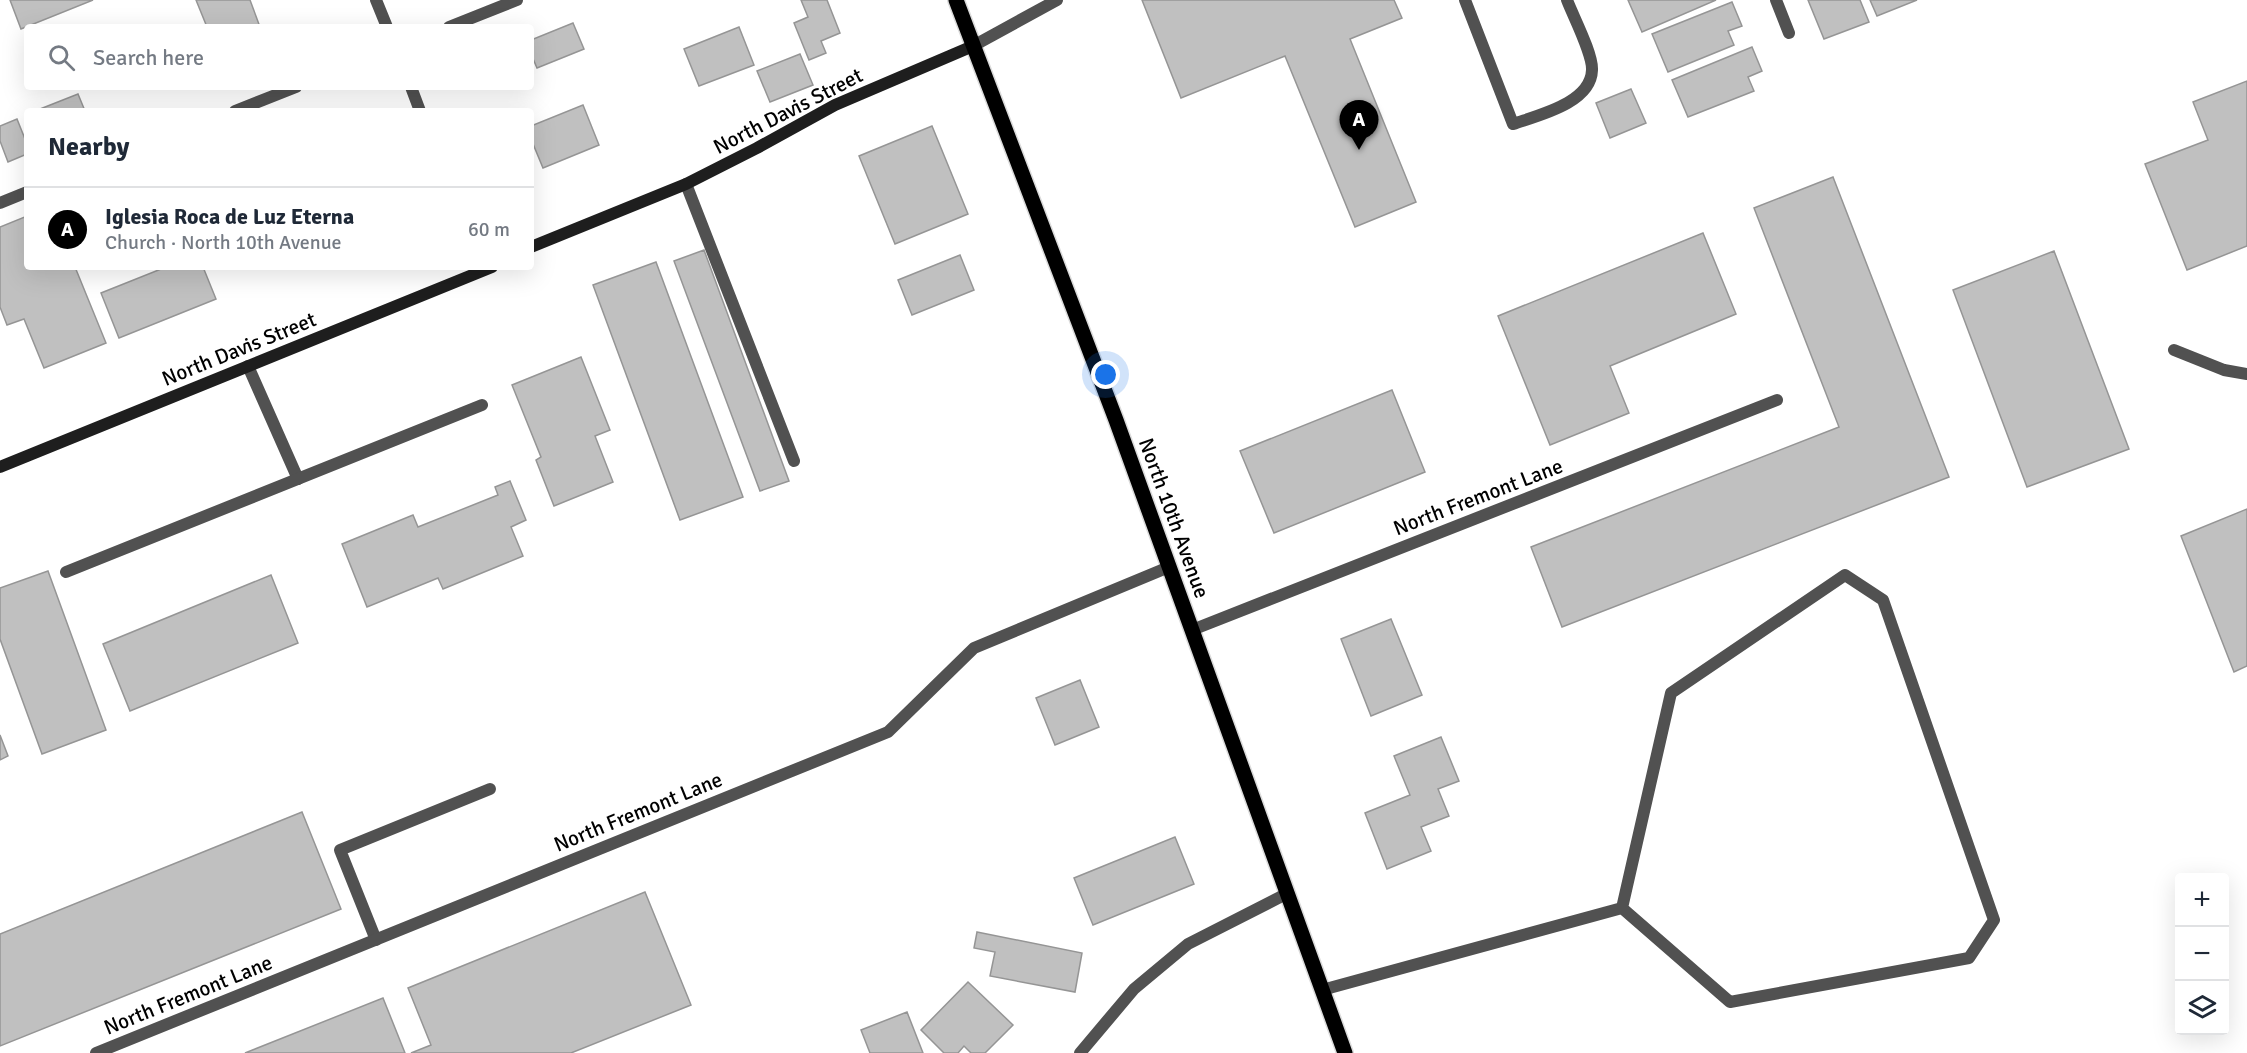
<!DOCTYPE html>
<html lang="en">
<head>
<meta charset="utf-8">
<style>
  :root { --surface:#fff; --page:#f2f2f3; --text:#1f2937; --muted:#747a83; --line:#e0e1e3; --accent:#000 }
  body { margin:0; font-family:Signika,sans-serif; background:var(--page); color:var(--text) }
  .controls { position:absolute; right:18px; bottom:18px; display:grid; overflow:hidden; border-radius:6px; box-shadow:0 6px 24px #0002 }
  .controls button { width:54px; height:54px; display:grid; place-items:center; padding:0; border:0; border-bottom:2px solid var(--line); background:var(--surface); color:var(--text); font:30px sans-serif }
  .you { position:absolute; left:1106px; top:375px; width:21px; height:21px; margin:-15px; border:4px solid #fff; border-radius:50%; background:#1a73e8; box-shadow:0 0 0 9px #1a73e833 }
  .badge { display:grid; place-items:center; width:39px; height:39px; border-radius:50%; background:var(--accent); color:#fff; font-size:20px; font-weight:700 }
  .pin { position:absolute; translate:-50% -50px; filter:drop-shadow(0 2px 3px #0008) }
  .pin::after { content:''; position:absolute; top:32px; width:21px; height:18px; background:inherit; clip-path:polygon(0 0,100% 0,50% 100%) }
  .list { margin:0; padding:0; list-style:none }
  h2 { display:flex; justify-content:space-between; align-items:center; height:78px; margin:0; padding:0 24px; font-size:26px }
  h2 small { font-size:20px; font-weight:400; color:var(--muted) }
  .list li { display:grid; grid-template-columns:39px 1fr auto; gap:18px; align-items:center; box-sizing:border-box; height:84px; padding:0 24px; border-top:2px solid var(--line) }
  .list b { display:block; font-size:22px; white-space:nowrap }
  .list p { margin:0; font-size:20px; white-space:nowrap; color:var(--muted) }
  .list em { font-size:20px; font-style:normal; color:var(--muted) }
  .icon { flex:none; width:33px; height:33px; fill:none; stroke:currentColor; stroke-width:2; stroke-linecap:round; stroke-linejoin:round }
  .map { position:relative; flex:none; width:2247px; height:1053px; overflow:hidden }
  .search { position:absolute; background:var(--surface); box-shadow:0 6px 24px #0002; left:24px; top:24px; width:510px; height:66px; display:flex; align-items:center; gap:15px; box-sizing:border-box; padding:0 21px; border-radius:6px; color:var(--muted); font-size:22px }
  .panel { position:absolute; background:var(--surface); box-shadow:0 6px 24px #0002; left:24px; top:108px; width:510px; height:162px; border-radius:6px }
  .map>svg:first-child { display:block }
  .building { fill:#c0c0c0; stroke:#959595; stroke-width:1.5 }
  .lines { fill:none; stroke-linecap:round; stroke-linejoin:round }
  .primary-casing { stroke:#dbdbdb; stroke-width:18 }
  .lane { stroke:#515151; stroke-width:12 }
  .street { stroke:#515151; stroke-width:12 }
  .secondary { stroke:#1e1e1e; stroke-width:12 }
  .primary { stroke:#000; stroke-width:15 }
  .labels { text-anchor:middle; stroke-width:4.5; stroke-linejoin:round; paint-order:stroke }
  .street-label { font-size:21px; fill:#000; stroke:#fff }
</style>
</head>
<body>
<div class="map">
<svg width="2247" height="1053" viewBox="0 0 2247 1053">
  <rect width="100%" height="100%" fill="#fff"/>
  <g class="building">
    <path d="M10 0H93L21 29Z"/>
    <path d="M196 0H250L260 27H207Z"/>
    <path d="M801 0H827L840 33 821 41 826 53 809 60 794 23 808 17Z"/>
    <path d="M1142 0H1394L1402 18 1350 39 1416 202 1355 227 1285 56 1181 98Z"/>
    <path d="M1628 0H1716L1642 32Z"/>
    <path d="M1808 0H1860L1869 22 1824 39Z"/>
    <path d="M1870 0H1917L1877 16Z"/>
    <path d="M1732 2 1742 26 1728 31 1734 45 1668 72 1652 34Z"/>
    <path d="M573 23 584 49 537 68 531 54V40Z"/>
    <path d="M739 27 754 65 699 86 684 49Z"/>
    <path d="M1752 47 1762 71 1748 77 1754 91 1688 117 1672 80Z"/>
    <path d="M800 54 813 85 770 102 757 71Z"/>
    <path d="M2247 81V246L2187 270 2145 164 2208 140 2193 102Z"/>
    <path d="M1631 89 1646 123 1610 138 1596 103Z"/>
    <path d="M78 94 85 111H35Z"/>
    <path d="M583 105 599 145 543 168 531 139V126Z"/>
    <path d="M17 119 27 144V154L8 162 0 141V126Z"/>
    <path d="M932 126 968 214 895 244 859 156Z"/>
    <path d="M1833 177 1949 477 1562 627 1531 547 1839 427 1754 208Z"/>
    <path d="M27 216V267H75L106 343 44 368 24 319 7 325 0 307V227Z"/>
    <path d="M1703 233 1736 314 1610 366 1629 413 1550 445 1498 316Z"/>
    <path d="M704 250 789 481 760 491 674 261Z"/>
    <path d="M2054 251 2129 449 2027 487 1953 290Z"/>
    <path d="M960 255 974 290 912 315 898 280Z"/>
    <path d="M656 262 743 497 680 520 593 285Z"/>
    <path d="M166 267H203L216 299 119 338 101 293Z"/>
    <path d="M581 357 610 430 595 436 613 482 554 506 536 460 541 457 512 385Z"/>
    <path d="M1392 390 1425 472 1274 533 1240 451Z"/>
    <path d="M510 481 526 520 511 527 523 556 443 589 438 578 367 607 342 544 413 515 418 527 498 495 495 487Z"/>
    <path d="M2247 509V666L2234 672 2181 536Z"/>
    <path d="M48 571 106 730 42 754 0 639V588Z"/>
    <path d="M271 575 298 643 130 711 103 644Z"/>
    <path d="M1391 619 1422 695 1371 716 1341 639Z"/>
    <path d="M1080 680 1099 727 1055 745 1036 698Z"/>
    <path d="M0 735 8 756 0 760Z"/>
    <path d="M1441 737 1459 781 1438 789 1449 816 1421 827 1431 851 1387 869 1365 813 1410 795 1394 756Z"/>
    <path d="M302 812 341 909 0 1046V934Z"/>
    <path d="M1175 837 1194 884 1093 925 1074 878Z"/>
    <path d="M645 892 691 1005 571 1053H411L431 1045 408 988Z"/>
    <path d="M977 932 1082 953 1075 992 990 976 995 952 974 948Z"/>
    <path d="M968 982 1013 1025 985 1053H971L964 1046 958 1053H944L921 1030Z"/>
    <path d="M383 998 405 1053H245Z"/>
    <path d="M907 1012 923 1053H870L861 1030Z"/>
  </g>
  <g class="lines">
    <defs>
      <path id="primary" d="M956 0 1116 420 1345 1053"/>
    </defs>
    <use href="#primary" class="primary-casing"/>
    <g class="lane">
      <path d="M1465 0 1513 124C1539 115 1591 103 1592 70 1593 54 1573 16 1567 0"/>
      <path d="M1776 0 1789 33"/>
      <path d="M449 27 517 0"/>
      <path d="M235 111 296 87"/>
      <path d="M686 184 794 461"/>
      <path d="M0 203 27 192"/>
      <path d="M2174 350 2224 370 2247 374"/>
      <path d="M248 366 298 479"/>
      <path d="M66 572 482 405"/>
      <path d="M376 940 340 850 490 789"/>
      <path d="M1322 990 1622 908 1671 693 1845 575 1883 600 1994 920 1969 958 1730 1002 1622 908"/>
      <path d="M1080 1053 1134 989 1188 944 1288 893"/>
    </g>
    <g class="street">
      <path d="M376 0 387 27"/>
      <path d="M973 46 1057 0"/>
      <path d="M411 87 420 111"/>
      <path d="M1192 630 1777 400"/>
      <path d="M96 1053 888 732 974 648 1169 567"/>
    </g>
    <g class="secondary">
      <path d="M531 247 686 184 757 148 835 105 973 46"/>
      <path d="M0 467 492 267"/>
    </g>
    <use href="#primary" class="primary"/>
  </g>
  <g class="labels">
    <g class="street-label">
      <text transform="translate(788 111) rotate(-27)" y="7">North Davis Street</text>
      <text transform="translate(239 349) rotate(-22)" y="7">North Davis Street</text>
      <text transform="translate(1478 497) rotate(-21)" y="7">North Fremont Lane</text>
      <text transform="translate(1174 518) rotate(70)" y="7">North 10th Avenue</text>
      <text transform="translate(638 812) rotate(-22)" y="7">North Fremont Lane</text>
      <text transform="translate(188 995) rotate(-22)" y="7">North Fremont Lane</text>
    </g>
  </g>
</svg>
<div class="controls">
<button>+</button>
<button>−</button>
<button><svg class="icon" aria-label="layers" viewBox="0 0 24 24"><path d="M12 4l9 5-9 5-9-5zM3 14l9 5 9-5"/></svg></button>
</div>
<div class="you"></div>
<div class="pin badge" style="left:1359px;top:150px">A</div>
<div class="search"><svg class="icon" aria-label="search" viewBox="0 0 24 24"><circle cx="10" cy="10" r="6"/><path d="M15 15l6 6"/></svg>Search here</div>
<section class="panel">
<h2>Nearby<small></small></h2>
<ul class="list">
<li><span class="badge">A</span><div><b>Iglesia Roca de Luz Eterna</b><p>Church · North 10th Avenue</p></div><em>60 m</em></li>
</ul>
</section>
</div>
</body>
</html>
